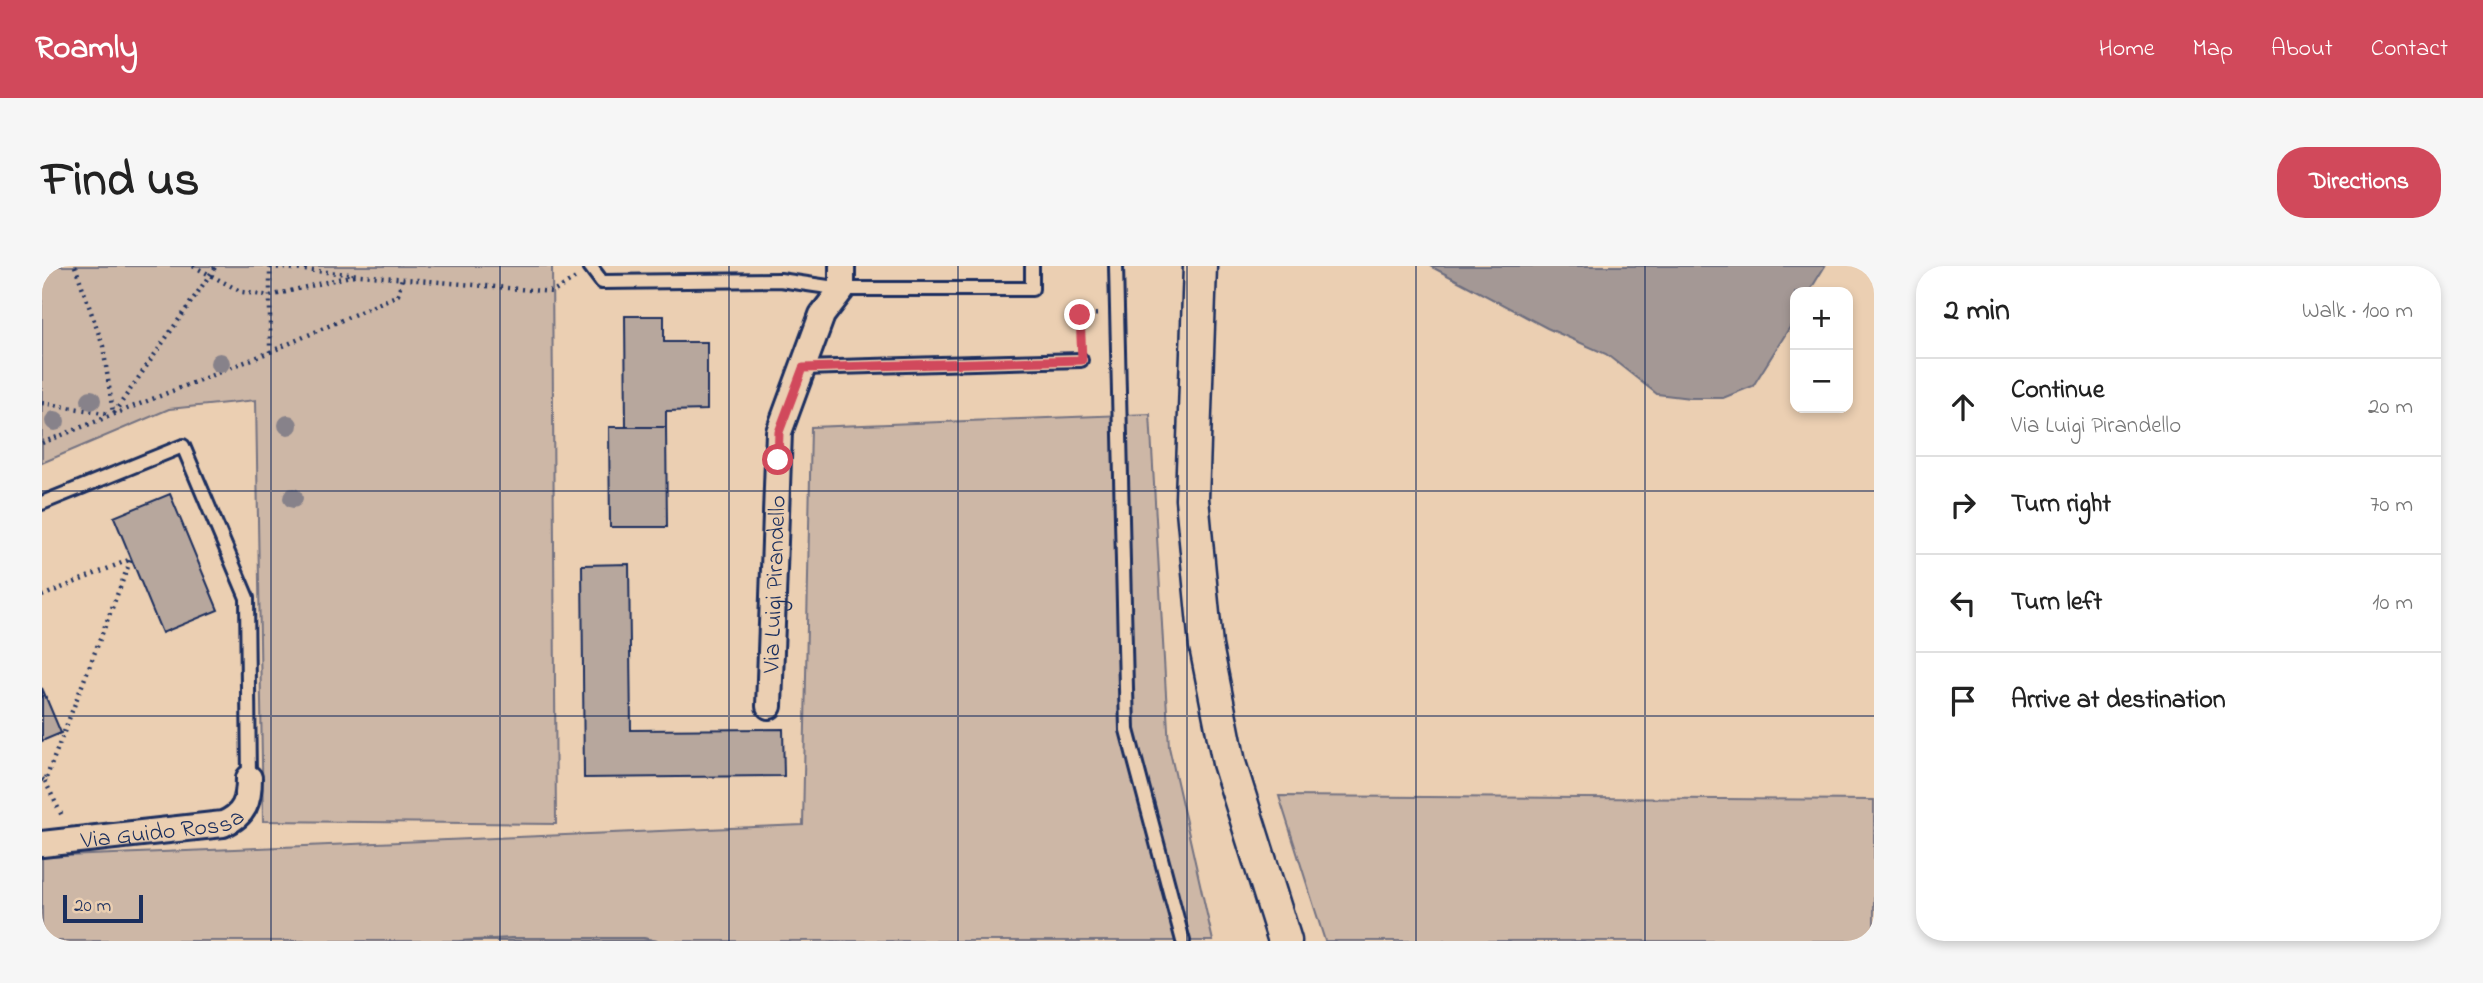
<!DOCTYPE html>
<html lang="en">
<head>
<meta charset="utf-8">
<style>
  :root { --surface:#fff; --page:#f6f6f6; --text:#222; --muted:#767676; --line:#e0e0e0; --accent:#d1495b }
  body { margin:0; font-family:"Indie Flower",sans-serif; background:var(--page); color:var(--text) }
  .controls { position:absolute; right:21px; top:21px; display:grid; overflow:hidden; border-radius:14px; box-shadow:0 4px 10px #0003 }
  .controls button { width:63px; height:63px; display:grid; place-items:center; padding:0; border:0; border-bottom:2px solid var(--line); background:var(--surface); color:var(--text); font:35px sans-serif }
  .scale { position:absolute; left:21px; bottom:18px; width:80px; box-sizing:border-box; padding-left:7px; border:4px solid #1b2f5e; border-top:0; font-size:19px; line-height:24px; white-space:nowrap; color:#1b2f5e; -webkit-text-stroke:5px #ebcfb2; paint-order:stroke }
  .stop { position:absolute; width:21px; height:21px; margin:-16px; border:5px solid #d1495b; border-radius:50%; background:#fff }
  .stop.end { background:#d1495b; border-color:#fff; box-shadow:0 2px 7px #0008 }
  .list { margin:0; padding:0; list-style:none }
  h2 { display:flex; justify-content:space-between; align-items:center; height:91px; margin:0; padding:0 28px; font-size:30px }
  h2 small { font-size:23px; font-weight:400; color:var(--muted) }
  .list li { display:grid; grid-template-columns:46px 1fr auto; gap:21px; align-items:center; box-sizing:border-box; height:98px; padding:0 28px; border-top:2px solid var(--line) }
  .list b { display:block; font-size:26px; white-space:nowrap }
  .list p { margin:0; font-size:23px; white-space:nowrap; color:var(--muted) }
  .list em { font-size:23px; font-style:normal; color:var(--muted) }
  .icon { flex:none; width:38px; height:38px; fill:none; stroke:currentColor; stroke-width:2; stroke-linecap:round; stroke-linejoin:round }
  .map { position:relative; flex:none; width:1832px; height:675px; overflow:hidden; border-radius:28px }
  header { display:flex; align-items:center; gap:42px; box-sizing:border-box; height:98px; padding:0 35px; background:var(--accent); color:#fff }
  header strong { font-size:33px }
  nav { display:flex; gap:38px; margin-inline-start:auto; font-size:24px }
  .intro { display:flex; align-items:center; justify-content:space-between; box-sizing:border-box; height:168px; padding:0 42px }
  h1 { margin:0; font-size:49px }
  .button { padding:18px 32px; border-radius:28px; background:var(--accent); color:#fff; font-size:24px; font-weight:700 }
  main { display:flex; gap:42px; padding:0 42px }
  aside { flex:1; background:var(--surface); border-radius:28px; box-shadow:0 4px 10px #0003 }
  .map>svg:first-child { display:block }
  .green { fill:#cdb7a6; stroke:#747382; stroke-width:2 }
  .water { fill:#a49895; stroke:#6d6e7f; stroke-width:2 }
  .building { fill:#b7a79d; stroke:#1b2f5e; stroke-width:2 }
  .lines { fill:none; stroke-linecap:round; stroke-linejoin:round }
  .service-casing { stroke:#1b2f5e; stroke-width:18 }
  .minor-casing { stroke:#1b2f5e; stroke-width:30 }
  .tertiary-casing { stroke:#1b2f5e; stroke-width:37 }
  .path { stroke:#1b2f5e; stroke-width:4.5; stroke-dasharray:2 5; stroke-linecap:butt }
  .service { stroke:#ebcfb2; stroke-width:12 }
  .minor { stroke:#ebcfb2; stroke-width:24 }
  .tertiary { stroke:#ebcfb2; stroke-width:32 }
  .tree { fill:#87828a }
  .route { stroke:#d1495b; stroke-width:9 }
  .grid { fill:none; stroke:#1b2f5e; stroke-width:2; stroke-opacity:0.55 }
  .labels { text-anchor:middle; stroke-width:7; stroke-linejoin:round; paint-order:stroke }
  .street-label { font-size:24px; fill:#1b2f5e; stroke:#ebcfb2 }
</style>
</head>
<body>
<header>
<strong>Roamly</strong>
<nav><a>Home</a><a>Map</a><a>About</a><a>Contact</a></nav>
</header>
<div class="intro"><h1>Find us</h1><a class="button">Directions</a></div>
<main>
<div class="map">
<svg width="1832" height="675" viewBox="0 0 1832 675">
  <rect width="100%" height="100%" fill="#ebcfb2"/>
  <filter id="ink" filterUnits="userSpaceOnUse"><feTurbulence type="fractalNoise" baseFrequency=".0143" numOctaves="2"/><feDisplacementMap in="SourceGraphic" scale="14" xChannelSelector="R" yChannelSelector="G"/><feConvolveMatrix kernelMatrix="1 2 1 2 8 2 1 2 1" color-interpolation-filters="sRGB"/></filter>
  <g filter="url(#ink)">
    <g class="green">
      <path d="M0 0H510L514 558 221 555 214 134 127 143 0 197Z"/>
      <path d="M1108 148 1127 481 1171 675H615L601 672 417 675H0V591L761 559 769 161Z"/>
      <path d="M1237 530 1832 534V675H1283Z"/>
    </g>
    <g class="water">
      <path d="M1388 0H1783L1767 26H1753V53L1711 120 1681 132H1648L1615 128 1564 88 1505 62Z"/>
      <path d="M469 672H601L615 675H417Z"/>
    </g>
    <g class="building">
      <path d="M583 50H622V76H665V144L624 145V161H584Z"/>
      <path d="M567 161H624L625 261H568Z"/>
      <path d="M128 228 176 344 120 367 72 251Z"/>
      <path d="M587 298 589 464 741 463 742 510 542 512 540 299Z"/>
      <path d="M0 422 19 467 0 475Z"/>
    </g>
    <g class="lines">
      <defs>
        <g id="service">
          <path d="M548 0 560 16 738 14 800 23H990V0"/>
          <path d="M1074 0 1085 464 1141 675"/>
          <path d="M761 102 1039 94"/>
          <path d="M0 237 141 180 205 332 207 512"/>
        </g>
        <g id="minor">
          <path id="s1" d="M727 440 737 166 780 49 800 23V0"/>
          <path id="s2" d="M0 578 181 558C203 549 207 535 207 512"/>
        </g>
        <path id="tertiary" d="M1158 0 1150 233 1164 380 1187 497 1243 675"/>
      </defs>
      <use href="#service" class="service-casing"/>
      <use href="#minor" class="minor-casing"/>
      <use href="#tertiary" class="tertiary-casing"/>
      <g class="path">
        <path d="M33 0 61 80 71 147"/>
        <path d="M151 0 200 26 228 30 312 9"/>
        <path d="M228 1 511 26 534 12"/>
        <path d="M1039 76 1038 49 1058 48"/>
        <path d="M228 86 356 29 360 12"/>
        <path d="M0 137 68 148"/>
        <path d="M72 147 174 0"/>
        <path d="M0 177 228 86V0"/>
        <path d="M0 330 89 293 3 515 0 513"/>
        <path d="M3 515 21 552"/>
      </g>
      <use href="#service" class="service"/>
      <use href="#minor" class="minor"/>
      <use href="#tertiary" class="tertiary"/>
    </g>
    <g class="tree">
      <circle cx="178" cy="97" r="10"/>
      <circle cx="49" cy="134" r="10"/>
      <circle cx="13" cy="155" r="10"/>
      <circle cx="246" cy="159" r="10"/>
      <circle cx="251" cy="232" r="10"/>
    </g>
  </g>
  <g class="lines" filter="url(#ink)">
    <path class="route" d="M736 194 737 166 761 102 1040 94 1038 49"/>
  </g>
  <path class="grid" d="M229 0V675M458 0V675M687 0V675M916 0V675M1145 0V675M1374 0V675M1603 0V675M0 225H1832M0 450H1832"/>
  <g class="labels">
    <g class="street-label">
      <text dy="8" stroke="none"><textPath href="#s1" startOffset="122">Via Luigi Pirandello</textPath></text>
      <text dy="8" stroke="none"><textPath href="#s2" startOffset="121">Via Guido Rossa</textPath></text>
    </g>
  </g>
</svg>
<div class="controls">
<button>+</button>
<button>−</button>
</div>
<div class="scale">20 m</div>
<div class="stop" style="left:736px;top:194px"></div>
<div class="stop end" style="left:1038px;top:49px"></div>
</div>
<aside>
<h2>2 min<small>Walk · 100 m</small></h2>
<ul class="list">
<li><svg class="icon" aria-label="ahead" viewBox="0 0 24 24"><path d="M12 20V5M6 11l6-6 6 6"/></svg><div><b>Continue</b><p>Via Luigi Pirandello</p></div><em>20 m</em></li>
<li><svg class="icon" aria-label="right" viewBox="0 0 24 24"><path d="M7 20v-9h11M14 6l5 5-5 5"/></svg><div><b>Turn right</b></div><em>70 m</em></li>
<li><svg class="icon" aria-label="left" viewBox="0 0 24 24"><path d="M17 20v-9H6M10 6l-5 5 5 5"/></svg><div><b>Turn left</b></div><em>10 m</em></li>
<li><svg class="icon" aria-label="arrive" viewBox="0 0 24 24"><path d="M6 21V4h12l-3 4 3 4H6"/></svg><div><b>Arrive at destination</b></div></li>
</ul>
</aside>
</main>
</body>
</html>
